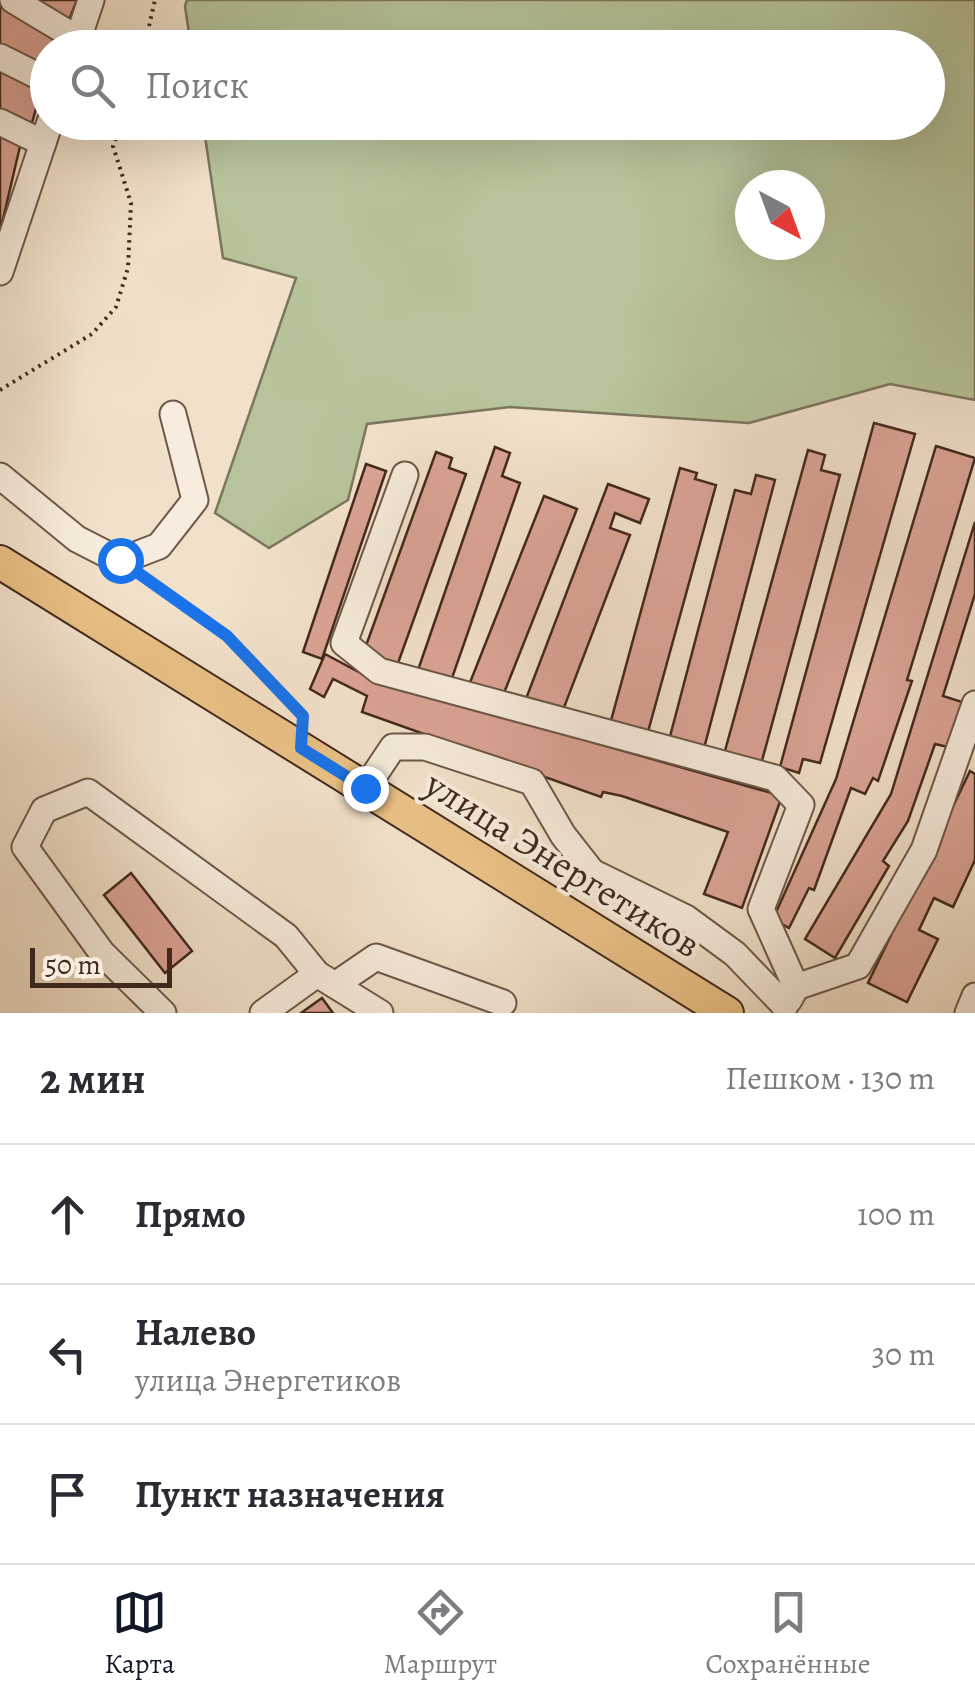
<!DOCTYPE html>
<html lang="ru">
<head>
<meta charset="utf-8">
<style>
  :root { --surface:#fff; --page:#f2f2f3; --text:#2b2b33; --muted:#7c7c81; --line:#e1e1e2; --accent:#111827 }
  body { margin:0; font-family:Alegreya,serif; background:var(--page); color:var(--text) }
  .compass { position:absolute; left:735px; top:170px; width:90px; height:90px; border-radius:50%; background:var(--surface); box-shadow:0 10px 40px #0002; rotate:139deg }
  .scale { position:absolute; left:30px; bottom:25px; width:142px; box-sizing:border-box; padding-left:10px; border:5px solid #42291d; border-top:0; font-size:28px; line-height:35px; white-space:nowrap; color:#42291d; -webkit-text-stroke:8px #f7ecdd; paint-order:stroke }
  .stop { position:absolute; width:30px; height:30px; margin:-22px; border:8px solid #1a73e8; border-radius:50%; background:#fff }
  .stop.end { background:#1a73e8; border-color:#fff; box-shadow:0 2px 10px #0008 }
  .list { margin:0; padding:0; list-style:none }
  h2 { display:flex; justify-content:space-between; align-items:center; height:130px; margin:0; padding:0 40px; font-size:42px }
  h2 small { font-size:32px; font-weight:400; color:var(--muted) }
  .list li { display:grid; grid-template-columns:65px 1fr auto; gap:30px; align-items:center; box-sizing:border-box; height:140px; padding:0 40px; border-top:2px solid var(--line) }
  .list b { display:block; font-size:38px; white-space:nowrap }
  .list p { margin:0; font-size:32px; white-space:nowrap; color:var(--muted) }
  .list em { font-size:32px; font-style:normal; color:var(--muted) }
  .icon { flex:none; width:55px; height:55px; fill:none; stroke:currentColor; stroke-width:2; stroke-linecap:round; stroke-linejoin:round }
  .map { position:relative; flex:none; width:975px; height:1013px; overflow:hidden }
  .search { position:absolute; background:var(--surface); box-shadow:0 10px 40px #0002; left:30px; right:30px; top:30px; height:110px; display:flex; align-items:center; gap:25px; box-sizing:border-box; padding:0 35px; border-radius:55px; color:var(--muted); font-size:38px }
  .sheet { height:550px; background:var(--surface) }
  nav { display:flex; justify-content:space-around; align-items:center; box-sizing:border-box; height:140px; border-top:2px solid var(--line); background:var(--surface); font-size:28px; color:var(--muted) }
  nav a { display:grid; justify-items:center; gap:5px }
  nav .on { color:var(--accent) }
  .map>svg:first-child { display:block }
  .green { fill:#b7c39a; stroke:#7c765c; stroke-width:2.5; fill-rule:evenodd }
  .building { fill:#dba395; stroke:#42291d; stroke-width:2.5 }
  .lines { fill:none; stroke-linecap:round; stroke-linejoin:round }
  .minor-casing { stroke:#6e5748; stroke-width:29 }
  .major-casing { stroke:#42291d; stroke-width:36 }
  .path { stroke:#42291d; stroke-width:4; stroke-dasharray:2.5 5; stroke-linecap:butt }
  .minor { stroke:#f7ecdd; stroke-width:25 }
  .major { stroke:#e9c085; stroke-width:32 }
  .route { stroke:#1a73e8; stroke-width:12 }
  .labels { text-anchor:middle; stroke-width:8; stroke-linejoin:round; paint-order:stroke }
  .street-label { font-size:38px; fill:#42291d; stroke:#f7ecdd }
</style>
</head>
<body>
<div class="map">
<svg width="975" height="1013" viewBox="0 0 975 1013">
  <rect width="100%" height="100%" fill="#f2e1ca"/>
  <filter id="stains"><feTurbulence type="fractalNoise" baseFrequency=".002" numOctaves="4"/><feColorMatrix values="0 0 0 0 .2 0 0 0 0 .09 0 0 0 0 .02 0 0 0 .5 -.17"/></filter>
  <radialGradient id="worn" r=".72"><stop offset=".6" stop-color="#630" stop-opacity="0"/><stop offset="1" stop-color="#630" stop-opacity=".3"/></radialGradient>
  <path class="green" d="M187 0H975V400L890 384 749 423 510 407 367 424 348 500 269 548 215 513 296 278 223 258 203 123 928 122V48L191 47 185 6ZM750 185H810V245H750Z"/>
  <g class="building">
    <path d="M26 0H77L69 20Z"/>
    <path d="M0 1 62 37 58 48H48V69L0 48Z"/>
    <path d="M0 68 42 88 31 126 0 112Z"/>
    <path d="M0 129 21 142 0 232Z"/>
    <path d="M874 423 915 434 820 763 803 759 799 773 780 767Z"/>
    <path d="M936 446 975 458 907 680 912 681 878 781 873 778 865 794 851 788 814 890 809 888 789 928 773 919 836 779Z"/>
    <path d="M495 447 510 453 502 476 520 483 451 681 418 670Z"/>
    <path d="M808 450 825 455 821 470 840 475 760 768 723 758Z"/>
    <path d="M436 452 452 458 449 468 466 474 397 666 363 654Z"/>
    <path d="M366 464 386 471 322 659 303 652Z"/>
    <path d="M680 468 697 473 695 479 716 485 646 739 609 728Z"/>
    <path d="M756 475 775 480 703 752 668 744 735 490 751 494Z"/>
    <path d="M608 484 649 499 640 523 615 513 610 528 630 535 560 718 524 704Z"/>
    <path d="M544 496 577 509 502 698 469 685Z"/>
    <path d="M975 522V594L943 696 962 702 948 747 935 744 908 821 883 861 889 866 835 958 805 939 891 794Z"/>
    <path d="M325 654 374 680 782 796 742 908 704 894 728 832 622 796 603 792 601 797 362 712 367 696 333 679 324 697 310 689Z"/>
    <path d="M970 771 975 774V860L953 907 934 898 919 930 938 939 907 1002 868 983Z"/>
    <path d="M131 873 192 951 165 973 104 895Z"/>
    <path d="M322 998 333 1013H301Z"/>
  </g>
  <g class="lines">
    <defs>
      <g id="minor">
        <path d="M13 0 78 39"/>
        <path d="M75 48 91 0"/>
        <path d="M0 57 48 81"/>
        <path d="M0 122 43 143"/>
        <path d="M0 272 50 122"/>
        <path d="M405 475 344 643 379 671 775 778 801 805 761 909 796 987"/>
        <path d="M0 476 77 539 120 561 159 546 195 500 173 414"/>
        <path d="M365 789 393 747H425L532 782 563 835 592 872 686 918 735 954 785 1006"/>
        <path d="M335 985 376 957 503 1003"/>
        <path d="M789 1000 796 987 858 966 924 850 975 704"/>
        <path d="M163 1013 102 953 25 847 44 810 88 792 286 936 317 974 380 1013"/>
        <path d="M263 1013 317 974"/>
        <path d="M968 1013 975 996"/>
      </g>
      <path id="major" d="M0 562 727 1013"/>
    </defs>
    <use href="#minor" class="minor-casing"/>
    <use href="#major" class="major-casing"/>
    <g class="path">
      <path d="M144 48 155 0"/>
      <path d="M0 390 92 334 116 307 128 268 131 203 113 146 122 122"/>
      <path d="M143 577 227 636 303 719"/>
    </g>
    <use href="#minor" class="minor"/>
    <use href="#major" class="major"/>
  </g>
  <g class="lines">
    <path class="route" d="M120 560 227 636 303 716 301 748 365 788"/>
  </g>
  <g class="labels">
    <g class="street-label">
      <text transform="translate(563 864) rotate(32)" y="13">улица Энергетиков</text>
    </g>
  </g>
  <rect width="100%" height="100%" filter="url(#stains)"/>
  <rect width="100%" height="100%" fill="url(#worn)"/>
</svg>
<svg class="compass" viewBox="-18 -18 36 36"><path d="M0-13l5 13h-10z" fill="#e53935"/><path d="M0 13l5-13h-10z" fill="#7c7c81"/></svg>
<div class="scale">50 m</div>
<div class="stop" style="left:120px;top:560px"></div>
<div class="stop end" style="left:365px;top:788px"></div>
<div class="search"><svg class="icon" aria-label="search" viewBox="0 0 24 24"><circle cx="10" cy="10" r="6"/><path d="M15 15l6 6"/></svg>Поиск</div>
</div>
<section class="sheet">
<h2>2 мин<small>Пешком · 130 m</small></h2>
<ul class="list">
<li><svg class="icon" aria-label="ahead" viewBox="0 0 24 24"><path d="M12 20V5M6 11l6-6 6 6"/></svg><div><b>Прямо</b></div><em>100 m</em></li>
<li><svg class="icon" aria-label="left" viewBox="0 0 24 24"><path d="M17 20v-9H6M10 6l-5 5 5 5"/></svg><div><b>Налево</b><p>улица Энергетиков</p></div><em>30 m</em></li>
<li><svg class="icon" aria-label="arrive" viewBox="0 0 24 24"><path d="M6 21V4h12l-3 4 3 4H6"/></svg><div><b>Пункт назначения</b></div></li>
</ul>
</section>
<nav>
<a class="on"><svg class="icon" aria-label="map" viewBox="0 0 24 24"><path d="M3 6l6-2 6 2 6-2v14l-6 2-6-2-6 2zM9 4v14M15 6v14"/></svg>Карта</a>
<a><svg class="icon" aria-label="directions" viewBox="0 0 24 24"><path d="M12 3l9 9-9 9-9-9zM9 14v-3h6M13 9l2 2-2 2"/></svg>Маршрут</a>
<a><svg class="icon" aria-label="saved" viewBox="0 0 24 24"><path d="M7 4h10v16l-5-4-5 4z"/></svg>Сохранённые</a>
</nav>
</body>
</html>
